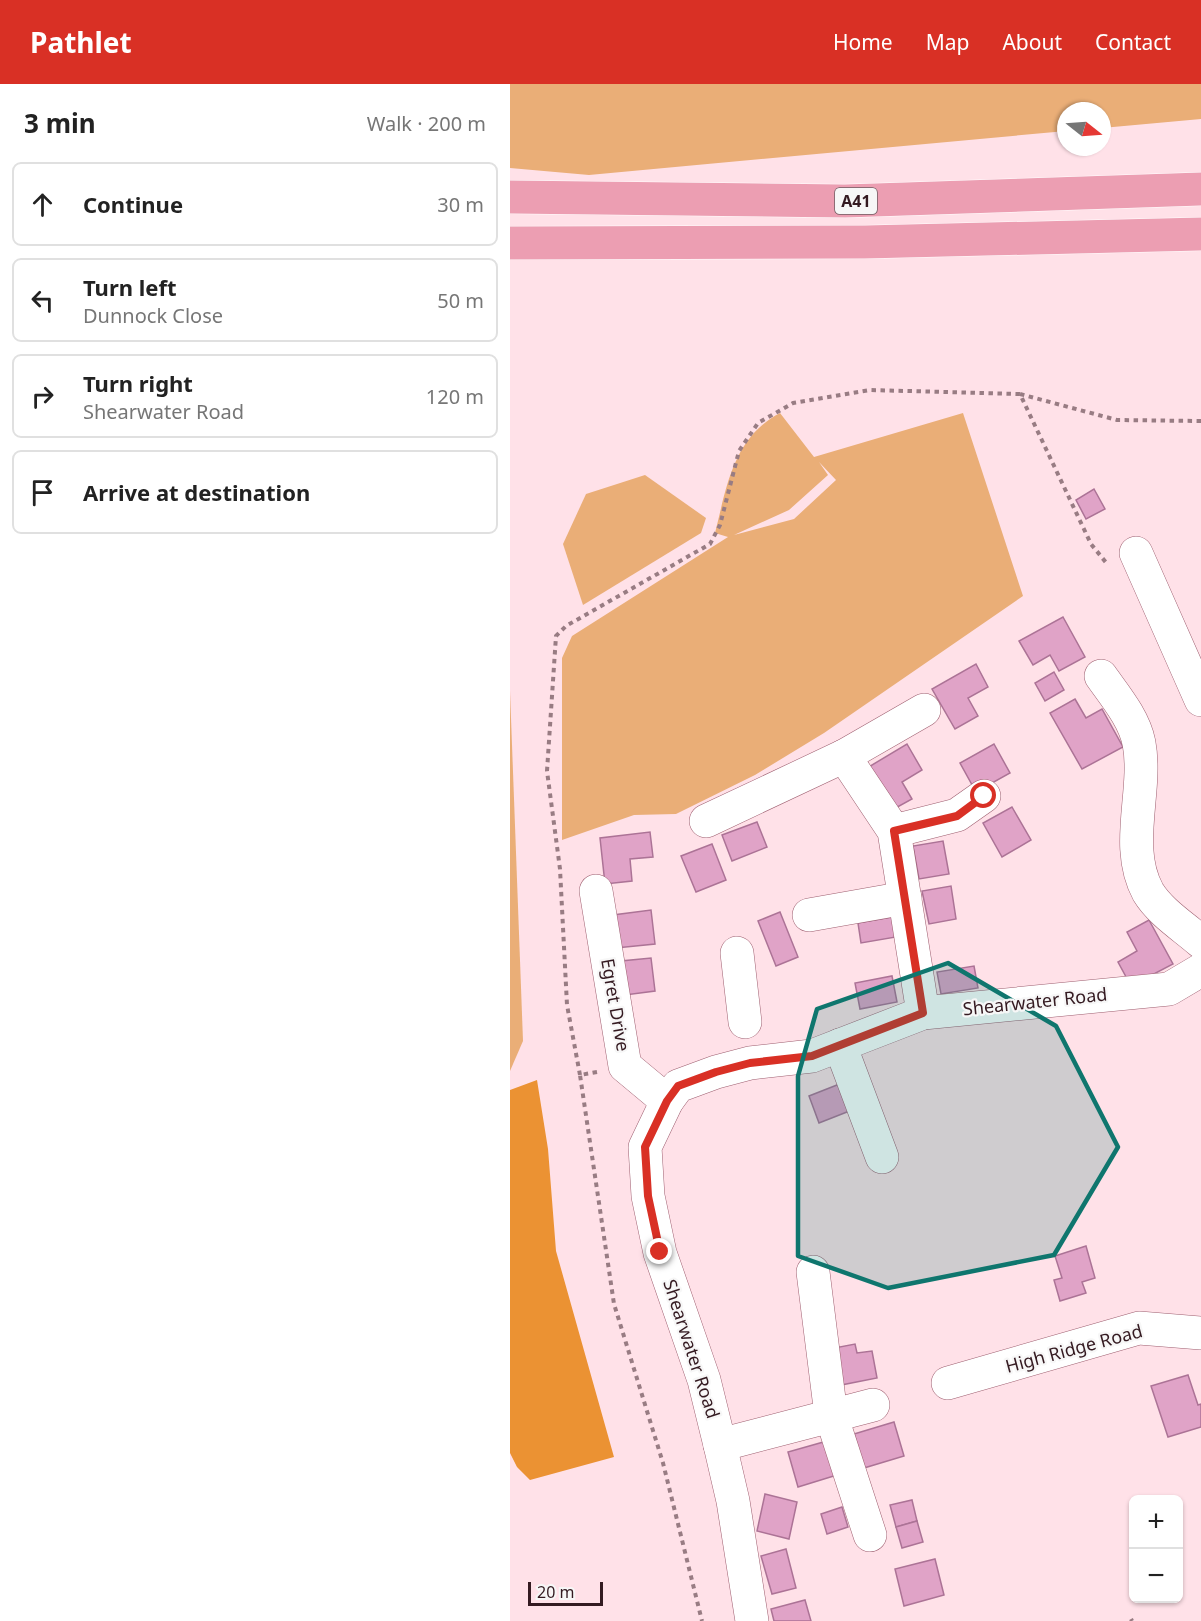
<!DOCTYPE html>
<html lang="en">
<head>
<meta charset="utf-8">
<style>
  :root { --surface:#fff; --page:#f2f2f2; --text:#222; --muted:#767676; --line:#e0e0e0; --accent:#d93025 }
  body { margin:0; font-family:"Noto Sans",sans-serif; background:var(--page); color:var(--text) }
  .controls { position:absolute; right:18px; bottom:18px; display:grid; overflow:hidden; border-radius:9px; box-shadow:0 2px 4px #0004 }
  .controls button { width:54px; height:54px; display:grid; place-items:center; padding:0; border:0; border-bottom:2px solid var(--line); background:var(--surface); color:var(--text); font:30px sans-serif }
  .compass { position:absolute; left:547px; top:18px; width:54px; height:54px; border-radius:50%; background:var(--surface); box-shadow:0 2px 4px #0004; rotate:107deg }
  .scale { position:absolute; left:18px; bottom:15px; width:75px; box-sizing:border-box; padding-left:6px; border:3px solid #341a21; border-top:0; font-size:16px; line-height:21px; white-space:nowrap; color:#341a21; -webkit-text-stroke:4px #f7f7f7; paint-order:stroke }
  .stop { position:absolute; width:18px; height:18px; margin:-14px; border:4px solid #d93025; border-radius:50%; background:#fff }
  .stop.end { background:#d93025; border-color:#fff; box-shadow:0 2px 6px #0008 }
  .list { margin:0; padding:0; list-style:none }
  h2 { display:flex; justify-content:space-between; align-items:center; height:78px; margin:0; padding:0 24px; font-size:26px }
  h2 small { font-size:20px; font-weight:400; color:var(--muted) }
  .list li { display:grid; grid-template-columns:39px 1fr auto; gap:18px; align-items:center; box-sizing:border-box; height:84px; margin:0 12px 12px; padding:0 12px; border:2px solid var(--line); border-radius:9px }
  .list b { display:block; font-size:22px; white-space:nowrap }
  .list p { margin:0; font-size:20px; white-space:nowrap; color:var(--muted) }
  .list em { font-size:20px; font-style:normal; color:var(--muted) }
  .icon { flex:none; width:33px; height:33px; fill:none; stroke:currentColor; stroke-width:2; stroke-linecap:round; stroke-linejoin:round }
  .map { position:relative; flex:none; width:691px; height:1537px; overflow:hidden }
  header { display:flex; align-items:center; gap:36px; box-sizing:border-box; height:84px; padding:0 30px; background:var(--accent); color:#fff }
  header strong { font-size:28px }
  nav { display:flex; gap:33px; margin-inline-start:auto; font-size:21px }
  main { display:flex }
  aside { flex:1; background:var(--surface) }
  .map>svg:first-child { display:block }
  .green { fill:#eaae77; fill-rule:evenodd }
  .forest { fill:#eb9233 }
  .building { fill:#e0a3c7; stroke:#ac7396; stroke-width:1.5 }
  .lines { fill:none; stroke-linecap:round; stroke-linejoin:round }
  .minor-casing { stroke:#9e5f70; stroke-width:34 }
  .highway-casing { stroke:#fff; stroke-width:34 }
  .path { stroke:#987c83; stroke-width:4; stroke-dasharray:4.5 4.5; stroke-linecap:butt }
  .minor { stroke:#fff; stroke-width:33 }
  .highway { stroke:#ec9eb2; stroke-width:33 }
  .route { stroke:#d93025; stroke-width:8 }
  .marked { fill:#0f766e; fill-opacity:0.2; stroke:#0f766e; stroke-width:4.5; stroke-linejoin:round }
  .labels { text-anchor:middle; stroke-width:4.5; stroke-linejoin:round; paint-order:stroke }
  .shield { fill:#f7f7f7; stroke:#6e5c61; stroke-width:1.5 }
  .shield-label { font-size:16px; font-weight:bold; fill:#341a21 }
  .street-label { font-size:18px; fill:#341a21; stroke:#f7f7f7 }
</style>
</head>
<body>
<header>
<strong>Pathlet</strong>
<nav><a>Home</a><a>Map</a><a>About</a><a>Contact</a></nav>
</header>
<main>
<aside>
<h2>3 min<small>Walk · 200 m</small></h2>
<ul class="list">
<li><svg class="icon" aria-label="ahead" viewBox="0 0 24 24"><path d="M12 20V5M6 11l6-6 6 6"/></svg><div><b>Continue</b></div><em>30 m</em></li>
<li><svg class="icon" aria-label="left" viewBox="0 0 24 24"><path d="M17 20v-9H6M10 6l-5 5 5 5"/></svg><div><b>Turn left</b><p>Dunnock Close</p></div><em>50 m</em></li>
<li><svg class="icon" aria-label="right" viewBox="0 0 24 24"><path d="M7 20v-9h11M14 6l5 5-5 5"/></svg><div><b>Turn right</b><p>Shearwater Road</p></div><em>120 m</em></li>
<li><svg class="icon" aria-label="arrive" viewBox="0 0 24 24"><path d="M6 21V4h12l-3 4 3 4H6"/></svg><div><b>Arrive at destination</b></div></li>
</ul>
</aside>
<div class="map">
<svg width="691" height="1537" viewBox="0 0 691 1537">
  <rect width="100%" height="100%" fill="#ffe1e8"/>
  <g class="green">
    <path d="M0 0H691V35L592 44V27H556V47L79 91 0 84Z"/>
    <path d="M270 329 304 373 453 329 513 512 314 649 245 691 166 730 124 731 52 756V574L62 552 218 453 205 449C217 402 223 354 270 329ZM309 378 326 396 284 435 224 451 279 426 318 391Z"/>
    <path d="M135 391 196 434 191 449 73 521 53 460 76 410Z"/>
    <path d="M0 607 13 957 0 987Z"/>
  </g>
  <path class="forest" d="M27 996 38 1065 46 1167 104 1373 20 1396 7 1383 0 1369V1006Z"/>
  <g class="building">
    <path d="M584 405 595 425 576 435 566 416Z"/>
    <path d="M553 533 575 573 549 587 540 571 523 581 509 557Z"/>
    <path d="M466 580 478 603 458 614 468 632 445 645 422 605Z"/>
    <path d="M544 588 554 606 535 617 525 599Z"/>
    <path d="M565 615 576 634 592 625 613 663 572 685 540 629Z"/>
    <path d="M397 660 412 686 392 698 402 715 382 726 357 684Z"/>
    <path d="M484 660 500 689 466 708 450 679Z"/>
    <path d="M502 723 521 756 492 773 473 739Z"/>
    <path d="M247 738 257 763 222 777 212 751Z"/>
    <path d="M140 748 143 773 120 775 122 797 95 800 90 754Z"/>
    <path d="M433 757 439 790 409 795 403 762Z"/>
    <path d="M202 760 216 796 186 808 171 772Z"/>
    <path d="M441 802 446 835 419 840 412 807Z"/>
    <path d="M141 826 145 860 106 864 103 831Z"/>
    <path d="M270 828 288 873 266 882 248 837Z"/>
    <path d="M382 833 386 853 351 859 348 839Z"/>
    <path d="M639 836 663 880 621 902 608 878 627 867 617 848Z"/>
    <path d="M141 874 145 907 115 911 111 877Z"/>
    <path d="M464 882 468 904 431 910 427 888Z"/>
    <path d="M382 892 387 918 350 925 345 899Z"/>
    <path d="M332 999 342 1026 309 1039 299 1012Z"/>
    <path d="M576 1162 585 1194 572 1198 576 1209 550 1217 544 1196 552 1194 545 1172Z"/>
    <path d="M345 1260 347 1269 362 1267 367 1294 326 1302 319 1265Z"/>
    <path d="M678 1291 688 1321 691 1320V1343L658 1353 641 1302Z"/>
    <path d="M384 1338 394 1372 354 1384 344 1350Z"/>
    <path d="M317 1357 327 1391 288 1403 278 1368Z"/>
    <path d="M255 1410 287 1418 279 1455 247 1447Z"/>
    <path d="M402 1416 407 1437 386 1443 380 1421Z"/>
    <path d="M332 1423 338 1443 317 1450 311 1430Z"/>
    <path d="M407 1437 413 1458 392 1464 386 1443Z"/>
    <path d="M276 1465 286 1504 262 1510 251 1472Z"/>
    <path d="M425 1475 434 1511 394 1522 385 1485Z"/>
    <path d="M295 1516 301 1537H264L261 1525Z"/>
  </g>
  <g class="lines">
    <defs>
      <g id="minor">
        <path d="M626 469 691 616"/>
        <path d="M591 592C605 612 624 634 629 659 638 707 613 762 638 808 650 828 674 843 691 858"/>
        <path d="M334 672 384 747 413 929"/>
        <path d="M196 737 334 672 414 626"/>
        <path d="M384 747 447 731 474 712"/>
        <path d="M86 807 115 982 157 1017"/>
        <path d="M299 831 395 814"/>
        <path d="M227 869 235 938"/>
        <path d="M330 961 372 1073"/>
        <path d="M303 1188 321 1331 360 1451"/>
        <path d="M438 1299 629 1244 691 1249"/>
        <path d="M210 1361 363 1321"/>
        <path d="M242 1537 223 1417 210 1361 194 1296 150 1169 138 1112 135 1063 157 1017 168 1002 206 988 240 979 302 972 413 929 659 905 691 886"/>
      </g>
      <g id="highway">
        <path d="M0 113 335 117 691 105"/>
        <path d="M0 159 355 158 691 150"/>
      </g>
    </defs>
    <use href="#minor" class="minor-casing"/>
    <use href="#highway" class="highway-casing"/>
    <g class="path">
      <path d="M510 310 607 336 691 337"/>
      <path d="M87 988 70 991 104 1220 153 1379 192 1537"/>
      <path d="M70 991 57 921 50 785 37 687 46 552 56 542 200 460 210 441 229 367 248 339 283 319 360 306 510 310 581 460 598 481"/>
      <path d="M621 1535 622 1537"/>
    </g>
    <use href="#minor" class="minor"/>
    <use href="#highway" class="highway"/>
  </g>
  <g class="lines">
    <path class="route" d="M150 1168 138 1112 135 1063 157 1017 168 1002 206 988 240 979 302 972 413 929 384 747 447 732 474 712"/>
  </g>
  <path class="marked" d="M438 879 546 942 608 1063 544 1171 378 1204 288 1172V992L307 925Z"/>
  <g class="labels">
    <rect class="shield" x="325" y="104" width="42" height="26" rx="4.5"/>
    <g class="shield-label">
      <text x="346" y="123">A41</text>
    </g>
    <g class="street-label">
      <text transform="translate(525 918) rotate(-6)" y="6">Shearwater Road</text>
      <text transform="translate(105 921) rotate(80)" y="6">Egret Drive</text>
      <text transform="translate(181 1265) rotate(72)" y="6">Shearwater Road</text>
      <text transform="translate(564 1265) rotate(-15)" y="6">High Ridge Road</text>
    </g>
  </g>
</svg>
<div class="controls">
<button>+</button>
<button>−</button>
</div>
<svg class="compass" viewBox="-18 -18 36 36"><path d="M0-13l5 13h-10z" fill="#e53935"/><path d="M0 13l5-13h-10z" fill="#767676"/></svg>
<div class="scale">20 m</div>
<div class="stop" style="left:474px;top:712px"></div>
<div class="stop end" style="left:150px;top:1168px"></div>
</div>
</main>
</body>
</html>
